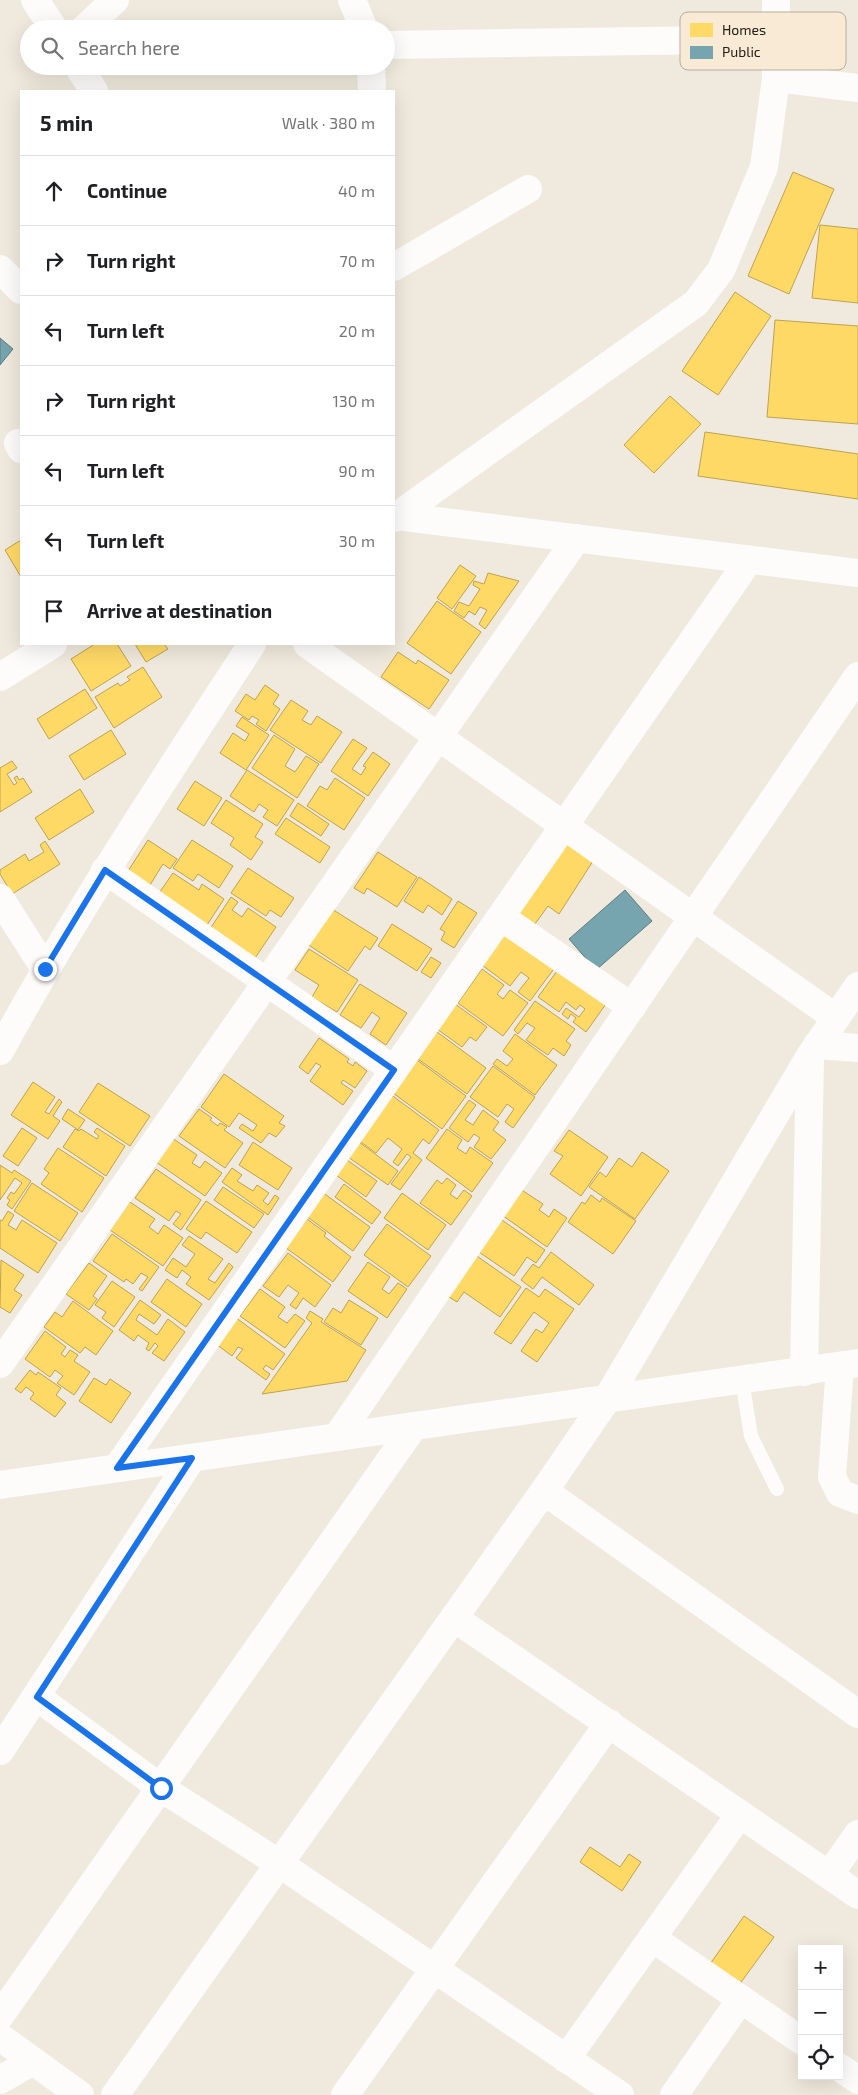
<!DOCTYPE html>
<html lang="en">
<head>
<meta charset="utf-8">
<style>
  :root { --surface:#fff; --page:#f2f2f2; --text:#202124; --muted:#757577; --line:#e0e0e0 }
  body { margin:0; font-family:"Exo 2",sans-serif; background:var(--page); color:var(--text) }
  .controls { position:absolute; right:15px; bottom:15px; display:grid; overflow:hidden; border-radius:0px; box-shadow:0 5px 20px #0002 }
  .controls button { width:45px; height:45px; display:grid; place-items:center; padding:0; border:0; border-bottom:1px solid var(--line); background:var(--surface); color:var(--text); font:25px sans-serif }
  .stop { position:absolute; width:15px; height:15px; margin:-11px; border:4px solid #1a73e8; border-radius:50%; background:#fff }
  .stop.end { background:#1a73e8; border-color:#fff; box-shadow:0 1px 5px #0008 }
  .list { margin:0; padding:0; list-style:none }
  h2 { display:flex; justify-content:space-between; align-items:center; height:65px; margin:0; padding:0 20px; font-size:21px }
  h2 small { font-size:16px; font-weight:400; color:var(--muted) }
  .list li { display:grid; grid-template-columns:32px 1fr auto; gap:15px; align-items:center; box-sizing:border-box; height:70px; padding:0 20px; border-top:1px solid var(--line) }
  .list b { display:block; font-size:19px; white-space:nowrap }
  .list em { font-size:16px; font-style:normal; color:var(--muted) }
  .icon { flex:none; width:28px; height:28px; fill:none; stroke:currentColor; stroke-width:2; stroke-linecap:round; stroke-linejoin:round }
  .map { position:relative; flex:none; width:858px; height:2095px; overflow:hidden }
  .search { position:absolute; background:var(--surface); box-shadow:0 5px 20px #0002; left:20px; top:20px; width:375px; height:55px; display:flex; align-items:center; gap:12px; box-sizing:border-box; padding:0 18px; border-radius:28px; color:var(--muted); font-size:19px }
  .panel { position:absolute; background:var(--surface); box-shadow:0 5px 20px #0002; left:20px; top:90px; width:375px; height:555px; border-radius:0px }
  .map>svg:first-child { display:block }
  .homes { fill:#ffd966; stroke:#bea24f }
  .public { fill:#76a5af; stroke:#5e7d82 }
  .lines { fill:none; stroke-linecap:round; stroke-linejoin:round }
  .service { stroke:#fdfcfa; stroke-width:14 }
  .minor { stroke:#fdfcfa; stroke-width:28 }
  .tertiary { stroke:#fdfcfa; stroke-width:28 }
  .route { stroke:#1a73e8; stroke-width:6 }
  .key { fill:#f8ead5; stroke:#b9ad9c; stroke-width:1 }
  .key-label { font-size:14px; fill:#252018 }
</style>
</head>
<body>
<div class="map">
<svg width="858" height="2095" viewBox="0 0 858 2095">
  <rect width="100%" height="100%" fill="#f0e9dd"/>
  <g class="homes">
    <path d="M793 172 834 189 789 294 748 276Z"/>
    <path d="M820 225 858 229V303L812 298Z"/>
    <path d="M735 292 771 316 718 395 682 371Z"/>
    <path d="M775 320 858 326V424L767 417Z"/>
    <path d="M670 396 701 424 654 473 624 445Z"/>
    <path d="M705 432 858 454V499L698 476Z"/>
    <path d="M21 540V577L5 550Z"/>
    <path d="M460 565 476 576 452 609 437 598Z"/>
    <path d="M488 573 519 581 485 629 479 624 487 610 480 607 475 615 469 611 464 618 454 611 459 602 469 606 480 589 473 585 474 581 484 584Z"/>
    <path d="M437 601 481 632 451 674 407 643Z"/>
    <path d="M95 644H117L131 666 91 691 71 659Z"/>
    <path d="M135 644H164L168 649 146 662Z"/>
    <path d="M398 652 416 664 418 660 449 680 429 709 381 677Z"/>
    <path d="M143 667 162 697 114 728 95 697 118 683 120 686 130 680 127 677Z"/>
    <path d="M265 685 279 695 273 704 280 709 266 731 256 724 259 720 252 716 249 720 235 711 246 694 255 700Z"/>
    <path d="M85 689 97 708 49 739 37 719Z"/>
    <path d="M291 700 308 711 302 720 311 725 317 716 342 732 321 763 270 730Z"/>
    <path d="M242 717 269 735 246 770 220 753 233 733 245 741 249 734 236 726Z"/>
    <path d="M111 730 126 754 84 780 69 756Z"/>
    <path d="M274 735 295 749 285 766 295 772 306 756 319 764 297 798 252 768Z"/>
    <path d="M353 739 367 748 352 769 361 775 366 767 363 766 373 752 390 764 368 796 331 771Z"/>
    <path d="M12 761 17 768 7 774 14 785 17 783 14 778 17 776 19 780 23 778 32 792 0 812V768Z"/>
    <path d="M247 770 294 800 277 826 263 817 268 810 259 804 254 812 230 796Z"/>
    <path d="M335 778 365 798 344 830 307 806 320 786 327 790Z"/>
    <path d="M195 781 222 798 204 826 177 809Z"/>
    <path d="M80 789 94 812 49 840 35 818Z"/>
    <path d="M226 800 263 824 255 837 263 842 251 860 230 845 234 838 211 823Z"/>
    <path d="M298 803 329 824 321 836 290 816Z"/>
    <path d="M286 818 330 847 320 863 275 834Z"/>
    <path d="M148 840 177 859 170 869 163 864 150 885 128 871Z"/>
    <path d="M192 840 233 866 219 888 198 874 193 881 173 868Z"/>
    <path d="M45 841 60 864 12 894 0 874V870L25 854 29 861 44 852 40 845Z"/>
    <path d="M568 843 593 861 559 914 548 906 532 928 516 916Z"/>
    <path d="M378 852 417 877 397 907 367 888 364 894 354 888Z"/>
    <path d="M248 868 294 898 281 917 270 910 266 916 231 893Z"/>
    <path d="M173 873 199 890 202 884 224 899 205 928 157 896Z"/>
    <path d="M419 877 452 899 442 915 428 905 423 913 404 901Z"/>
    <path d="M231 897 238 902 232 910 242 917 248 908 276 927 253 961 208 932Z"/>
    <path d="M458 901 477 913 454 948 441 940 445 932 440 929Z"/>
    <path d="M327 906 378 938 370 950 365 946 348 971 304 942Z"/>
    <path d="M392 924 432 949 417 971 378 946Z"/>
    <path d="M510 927 559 962 530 1001 518 992 529 978 521 972 510 986 482 965Z"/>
    <path d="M309 949 358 980 337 1012 312 997 319 985 295 970Z"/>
    <path d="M431 957 441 963 431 978 421 972Z"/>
    <path d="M560 967 608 1001 586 1032 573 1022 576 1018 571 1014 568 1019 562 1014 566 1008 579 1017 585 1009 580 1005 576 1010 566 1002 559 1012 538 997Z"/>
    <path d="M482 969 504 985 497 994 503 999 510 990 528 1003 503 1036 458 1003Z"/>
    <path d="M360 984 407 1013 386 1045 370 1034 380 1018 372 1012 361 1028 340 1015Z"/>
    <path d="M535 1001 575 1029 566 1041 571 1045 564 1056 553 1048 548 1055 526 1040 535 1028 527 1023 518 1034 514 1030Z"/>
    <path d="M455 1004 487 1027 476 1041 470 1037 462 1047 437 1029Z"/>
    <path d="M437 1032 486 1068 467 1094 418 1059Z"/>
    <path d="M515 1034 557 1065 535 1095 493 1064 497 1059 507 1066 513 1059 503 1051Z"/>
    <path d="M319 1038 349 1059 347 1062 353 1066 355 1062 367 1071 355 1088 343 1080 341 1083 353 1091 343 1105 310 1081 321 1066 316 1063 308 1074 299 1067Z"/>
    <path d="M417 1060 466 1096 442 1129 393 1093Z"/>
    <path d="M493 1066 535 1097 513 1128 505 1122 514 1109 507 1104 498 1117 470 1097Z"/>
    <path d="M224 1074 284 1116 279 1123 285 1126 276 1137 269 1133 261 1143 239 1128 242 1124 253 1131 257 1125 239 1113 229 1127 201 1107Z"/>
    <path d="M33 1082 55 1097 45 1112 49 1114 59 1099 62 1102 53 1116 60 1121 48 1139 11 1115Z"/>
    <path d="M98 1083 150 1116 130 1146 79 1112Z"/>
    <path d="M390 1094 439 1130 429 1144 423 1139 413 1153 422 1160 400 1190 391 1184 411 1157 407 1154 398 1166 393 1162 402 1149 388 1138 376 1153 357 1139Z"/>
    <path d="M469 1100 476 1105 465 1120 473 1125 483 1110 499 1122 493 1130 506 1140 491 1159 474 1147 480 1138 474 1134 468 1142 449 1128Z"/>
    <path d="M68 1109 85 1120 78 1130 62 1119Z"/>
    <path d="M199 1109 212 1118 210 1120 218 1126 220 1123 227 1127 224 1130 243 1143 225 1168 179 1136Z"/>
    <path d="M22 1128 37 1138 18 1166 3 1156Z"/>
    <path d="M97 1128 125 1146 106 1176 63 1147 75 1129 79 1131 81 1129 97 1139 99 1136 94 1132Z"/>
    <path d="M447 1129 462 1140 457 1148 466 1154 470 1147 493 1163 472 1192 426 1158Z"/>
    <path d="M569 1130 608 1157 581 1196 550 1174 563 1156 554 1151Z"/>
    <path d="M172 1138 197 1155 192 1163 200 1168 205 1161 222 1173 205 1196 156 1162Z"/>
    <path d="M253 1142 292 1168 278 1190 239 1165Z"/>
    <path d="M359 1142 398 1171 388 1185 348 1157Z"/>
    <path d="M58 1148 104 1178 82 1212 41 1184 49 1173 44 1169Z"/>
    <path d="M642 1152 669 1171 635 1219 589 1187 600 1172 606 1177 619 1158 632 1167Z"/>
    <path d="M347 1160 377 1181 366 1197 336 1175Z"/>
    <path d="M0 1165 12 1173 14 1170 31 1181 12 1209 7 1205 10 1200 7 1198 11 1192 14 1194 22 1183 15 1178 0 1200Z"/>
    <path d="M232 1168 242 1175 237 1181 253 1191 257 1185 269 1193 263 1201 268 1205 275 1195 279 1198 268 1215 222 1182Z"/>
    <path d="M156 1169 201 1200 181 1230 173 1224 181 1214 176 1211 169 1221 135 1198Z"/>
    <path d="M447 1178 456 1185 450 1194 457 1199 464 1190 472 1196 451 1225 420 1203 437 1180 442 1184Z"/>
    <path d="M32 1183 78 1213 60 1241 14 1211Z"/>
    <path d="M344 1184 381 1212 372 1224 335 1197Z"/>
    <path d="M223 1187 264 1214 254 1228 214 1200Z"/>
    <path d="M517 1187 543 1204 539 1210 549 1217 554 1209 567 1218 547 1247 499 1213Z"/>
    <path d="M322 1192 370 1227 353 1251 305 1215Z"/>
    <path d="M402 1193 446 1225 428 1250 384 1218Z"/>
    <path d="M591 1195 600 1202 602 1198 636 1221 613 1254 568 1222 582 1202 585 1204Z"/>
    <path d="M206 1201 252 1232 237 1253 206 1232 201 1239 186 1229Z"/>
    <path d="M130 1202 155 1219 149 1227 158 1234 164 1225 183 1238 163 1266 110 1230Z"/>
    <path d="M8 1211 14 1215 8 1225 16 1230 22 1220 57 1243 38 1273 0 1248V1220L2 1221Z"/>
    <path d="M499 1218 545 1250 536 1263 527 1257 514 1276 476 1250Z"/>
    <path d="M307 1219 326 1233 324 1236 351 1257 333 1282 286 1248Z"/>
    <path d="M387 1224 431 1256 408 1287 364 1255Z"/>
    <path d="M112 1234 159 1267 142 1291 139 1289 148 1277 141 1273 133 1284 126 1279 124 1282 93 1261Z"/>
    <path d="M189 1236 223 1259 208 1279 215 1283 229 1263 233 1267 209 1300 186 1284 191 1277 182 1270 177 1278 165 1270 173 1258 186 1267 195 1254 182 1245Z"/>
    <path d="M551 1252 594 1285 579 1305 542 1277 533 1289 521 1280 533 1264 539 1268Z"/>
    <path d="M288 1253 331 1285 315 1307 303 1298 296 1309 290 1305 299 1293 288 1285 279 1297 263 1286Z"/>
    <path d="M474 1254 521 1287 500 1317 464 1292 457 1302 446 1295Z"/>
    <path d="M1 1260 24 1275 14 1290 22 1295 10 1313 0 1307Z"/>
    <path d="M368 1262 390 1277 382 1289 389 1294 398 1283 407 1289 387 1318 348 1291Z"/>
    <path d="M89 1263 107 1276 93 1296 97 1299 89 1310 66 1294Z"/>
    <path d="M167 1279 202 1304 186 1327 151 1302Z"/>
    <path d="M112 1281 135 1297 114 1327 102 1318 106 1312 95 1305Z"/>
    <path d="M526 1288 539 1297 545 1289 574 1309 537 1362 521 1351 536 1329 542 1333 549 1323 534 1312 511 1344 494 1333Z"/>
    <path d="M260 1289 285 1307 278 1317 287 1323 295 1314 305 1321 285 1348 240 1316Z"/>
    <path d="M140 1300 161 1315 154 1324 139 1314 136 1320 157 1335 168 1319 185 1332 164 1361 152 1353 158 1346 155 1343 149 1351 146 1349 149 1343 138 1335 134 1341 119 1330Z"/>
    <path d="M349 1300 378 1318 361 1345 324 1322 333 1308 341 1313Z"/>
    <path d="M73 1301 113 1331 96 1355 85 1347 80 1353 44 1327 55 1312 62 1317Z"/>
    <path d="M310 1311 323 1319 321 1322 366 1350 347 1381 262 1394 312 1323 306 1318Z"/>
    <path d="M235 1317 285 1354 273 1370 266 1365 263 1369 270 1374 266 1380 236 1358 243 1349 238 1347 232 1356 216 1344Z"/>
    <path d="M45 1331 66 1347 61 1354 65 1357 70 1350 78 1355 74 1361 90 1372 74 1395 57 1383 63 1376 55 1370 50 1377 25 1359Z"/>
    <path d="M30 1370 36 1375 38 1372 61 1388 56 1395 66 1403 55 1417 30 1399 34 1393 26 1387 21 1393 15 1389Z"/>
    <path d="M94 1378 106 1385 110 1379 131 1393 111 1423 79 1401Z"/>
    <path d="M590 1847 620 1867 629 1854 641 1862 622 1891 580 1862Z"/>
    <path d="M744 1916 774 1937 739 1985 710 1964Z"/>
  </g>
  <g class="public">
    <path d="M0 338 13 349 0 365Z"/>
    <path d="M625 890 652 921 596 970 569 939Z"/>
  </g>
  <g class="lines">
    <path class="service" d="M742 1380 751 1436 777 1489"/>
    <g class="minor">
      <path d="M35 0 54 29"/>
      <path d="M352 0 364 29"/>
      <path d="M84 29 115 0"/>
      <path d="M386 45 776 39"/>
      <path d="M78 66 94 91"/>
      <path d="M371 66 372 91"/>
      <path d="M776 78 858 88"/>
      <path d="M394 267 528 189"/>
      <path d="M0 269 21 290"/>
      <path d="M18 443 21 449"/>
      <path d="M396 516 858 573"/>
      <path d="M394 518 696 303 721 270 764 167 776 78V0"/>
      <path d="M307 644 836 1018"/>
      <path d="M0 677 53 644"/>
      <path d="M105 870 394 1070"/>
      <path d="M0 898 45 969"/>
      <path d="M501 917 632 1007"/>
      <path d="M817 1045 858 1048"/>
      <path d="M0 1051C77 910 165 778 252 644"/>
      <path d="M0 1364 577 538"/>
      <path d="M840 1366 832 1477 840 1493 858 1500"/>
      <path d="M804 1372 810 1057"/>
      <path d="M337 1437 858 676"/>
      <path d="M117 1468 749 560"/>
      <path d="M544 1491 858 1714"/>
      <path d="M454 1618 858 1895"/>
      <path d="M37 1697 161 1788 280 1864 620 2095"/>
      <path d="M0 1751 192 1458"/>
      <path d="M829 1875 858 1834"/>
      <path d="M652 1938 802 2041"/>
      <path d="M0 2016 414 1426"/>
      <path d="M0 2037 80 2095"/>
      <path d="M566 2059 740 1814"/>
      <path d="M839 2067 858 2080"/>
      <path d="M0 2080 33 2061"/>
      <path d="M115 2095 544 1491 607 1399 810 1056 858 986"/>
      <path d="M345 2095 609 1723"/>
      <path d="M674 2095 741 1999"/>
    </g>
    <path class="tertiary" d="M0 1485 858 1363"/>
  </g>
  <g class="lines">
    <path class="route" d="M45 969 105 870 394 1070 117 1468 192 1458 37 1697 161 1788"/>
  </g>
  <rect x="680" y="12" width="166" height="58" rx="8" class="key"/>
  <rect x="690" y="23" width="23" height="14" fill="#ffd966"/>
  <rect x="690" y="46" width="23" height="13" fill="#76a5af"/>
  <g class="key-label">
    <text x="722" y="35">Homes</text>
    <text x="722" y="57">Public</text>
  </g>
</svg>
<div class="controls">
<button>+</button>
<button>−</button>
<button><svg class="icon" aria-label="locate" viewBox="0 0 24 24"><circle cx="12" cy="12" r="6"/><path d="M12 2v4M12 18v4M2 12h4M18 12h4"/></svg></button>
</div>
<div class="stop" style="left:161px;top:1788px"></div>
<div class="stop end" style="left:45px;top:969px"></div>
<div class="search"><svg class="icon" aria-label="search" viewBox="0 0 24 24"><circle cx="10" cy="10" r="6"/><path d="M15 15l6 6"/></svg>Search here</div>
<section class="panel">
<h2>5 min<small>Walk · 380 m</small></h2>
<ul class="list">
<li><svg class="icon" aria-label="ahead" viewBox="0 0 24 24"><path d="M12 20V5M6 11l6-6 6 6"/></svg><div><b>Continue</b></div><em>40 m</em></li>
<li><svg class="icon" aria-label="right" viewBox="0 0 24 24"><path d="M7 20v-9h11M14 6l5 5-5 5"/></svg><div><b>Turn right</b></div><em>70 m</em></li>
<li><svg class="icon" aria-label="left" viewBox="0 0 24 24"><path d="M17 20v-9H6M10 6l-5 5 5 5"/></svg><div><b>Turn left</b></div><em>20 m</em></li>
<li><svg class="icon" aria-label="right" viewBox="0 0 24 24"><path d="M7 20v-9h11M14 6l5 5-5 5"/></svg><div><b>Turn right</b></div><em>130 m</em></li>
<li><svg class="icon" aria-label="left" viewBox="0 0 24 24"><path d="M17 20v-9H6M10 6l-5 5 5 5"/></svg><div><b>Turn left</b></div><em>90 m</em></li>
<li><svg class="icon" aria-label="left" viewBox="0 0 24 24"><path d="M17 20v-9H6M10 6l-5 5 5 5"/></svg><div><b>Turn left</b></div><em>30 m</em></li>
<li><svg class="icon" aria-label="arrive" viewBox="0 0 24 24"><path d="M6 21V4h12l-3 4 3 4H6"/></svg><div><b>Arrive at destination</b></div></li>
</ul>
</section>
</div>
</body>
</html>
